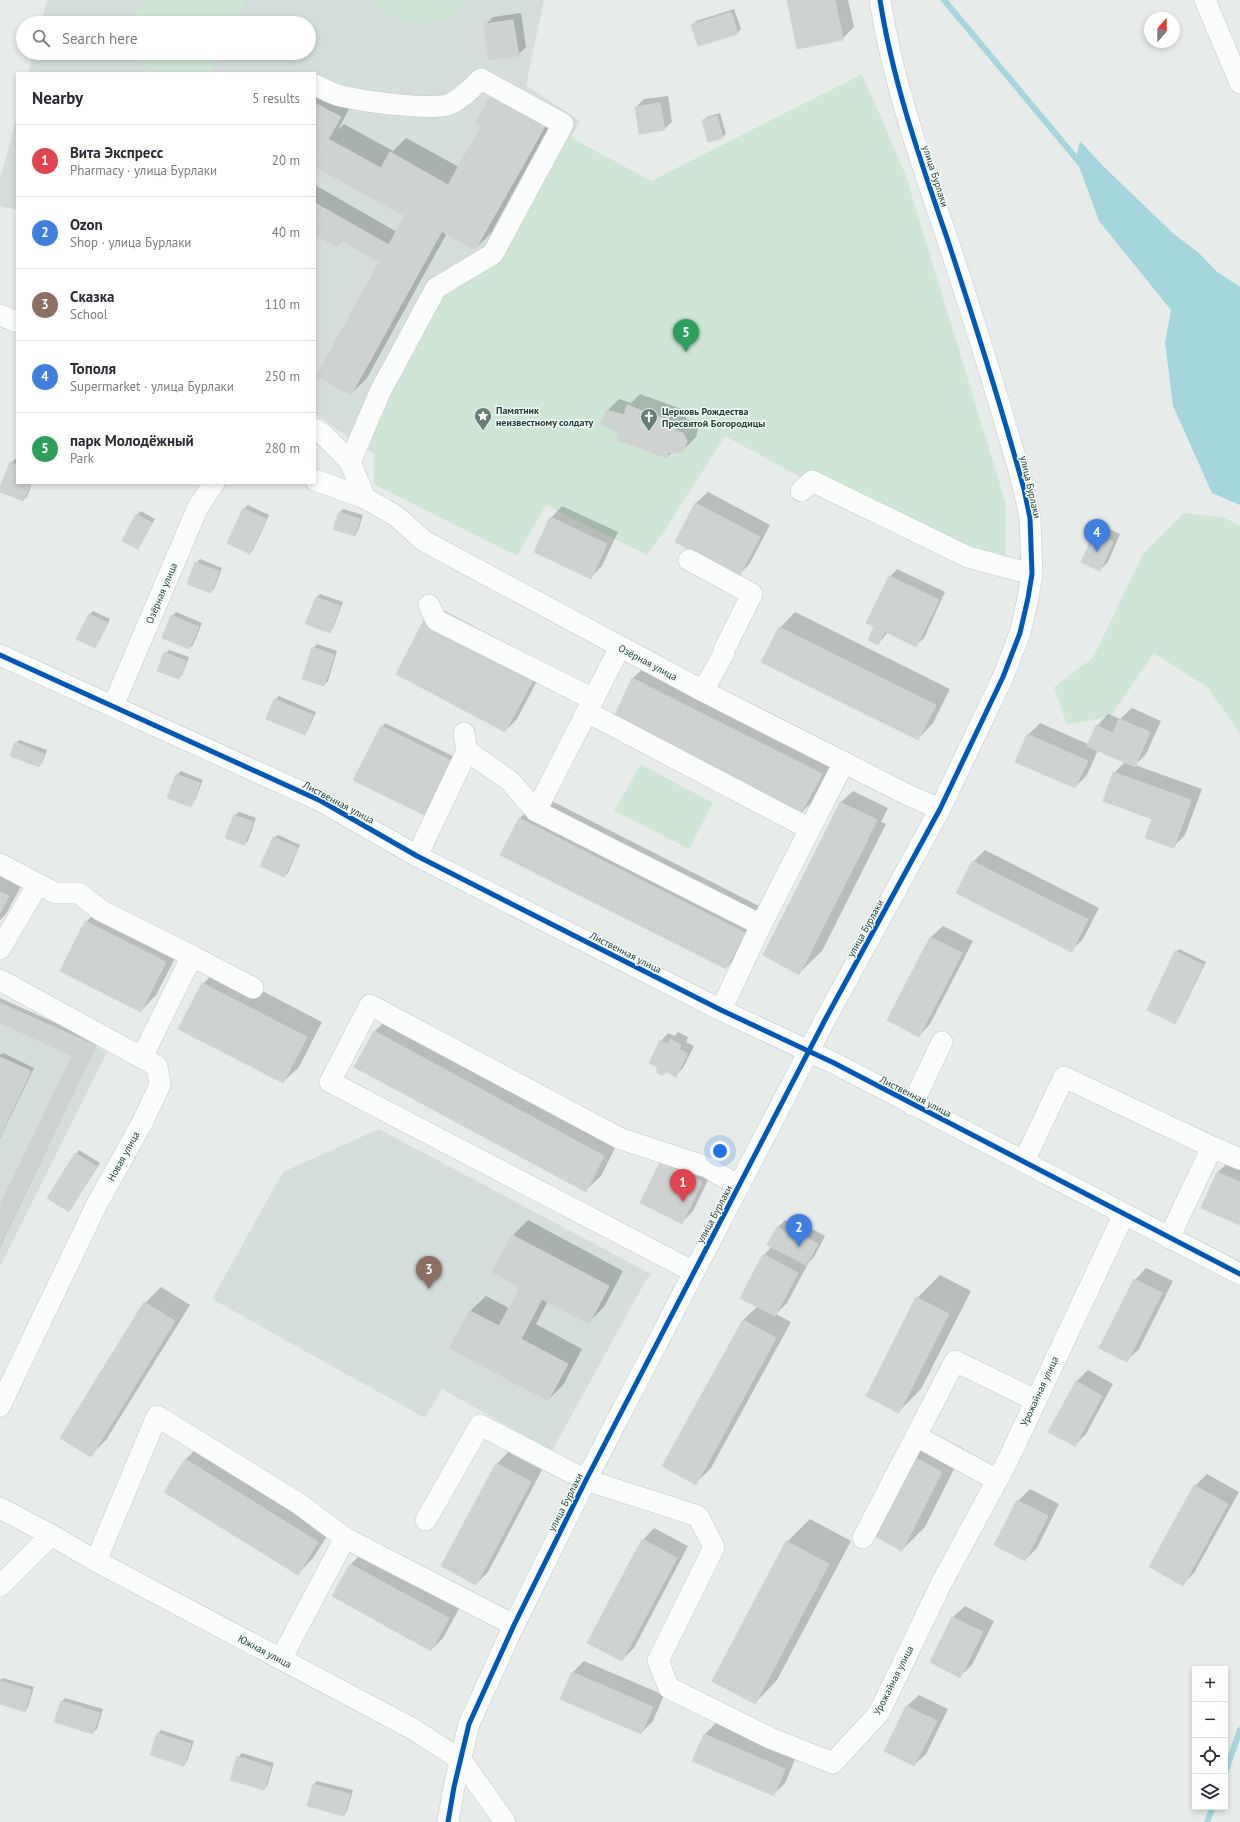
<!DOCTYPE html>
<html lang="en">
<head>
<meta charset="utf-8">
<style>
  :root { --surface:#fff; --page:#f7f7f7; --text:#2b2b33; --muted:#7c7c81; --line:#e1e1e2; --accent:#0f766e }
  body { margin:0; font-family:"PT Sans",sans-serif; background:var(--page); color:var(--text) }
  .controls { position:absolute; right:12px; bottom:12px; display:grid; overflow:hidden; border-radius:0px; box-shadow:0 2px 6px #0003 }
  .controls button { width:36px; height:36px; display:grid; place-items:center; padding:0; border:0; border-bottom:1px solid var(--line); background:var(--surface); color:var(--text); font:20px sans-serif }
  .compass { position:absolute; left:1144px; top:12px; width:36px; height:36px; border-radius:50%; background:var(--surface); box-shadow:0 2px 6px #0003; rotate:21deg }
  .you { position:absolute; left:720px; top:1151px; width:14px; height:14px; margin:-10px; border:3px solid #fff; border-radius:50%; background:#1a73e8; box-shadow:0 0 0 6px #1a73e833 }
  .badge { display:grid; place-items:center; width:26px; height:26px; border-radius:50%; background:var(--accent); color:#fff; font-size:13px; font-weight:700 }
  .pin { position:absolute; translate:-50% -33px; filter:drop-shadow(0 1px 2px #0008) }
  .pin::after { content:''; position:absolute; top:21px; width:14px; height:12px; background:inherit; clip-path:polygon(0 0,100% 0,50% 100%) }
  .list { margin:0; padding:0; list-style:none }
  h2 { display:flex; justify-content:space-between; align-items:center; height:52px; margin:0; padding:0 16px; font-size:17px }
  h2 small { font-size:13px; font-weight:400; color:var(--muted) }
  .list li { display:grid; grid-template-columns:26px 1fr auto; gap:12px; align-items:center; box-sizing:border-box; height:72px; padding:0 16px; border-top:1px solid var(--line) }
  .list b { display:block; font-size:15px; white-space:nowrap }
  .list p { margin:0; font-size:13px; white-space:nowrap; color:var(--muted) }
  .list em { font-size:13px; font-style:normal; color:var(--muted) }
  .icon { flex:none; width:22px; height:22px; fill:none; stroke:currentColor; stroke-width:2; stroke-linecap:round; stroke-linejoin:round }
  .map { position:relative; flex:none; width:1240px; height:1822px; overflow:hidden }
  .search { position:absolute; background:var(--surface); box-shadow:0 2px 6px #0003; left:16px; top:16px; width:300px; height:44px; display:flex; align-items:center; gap:10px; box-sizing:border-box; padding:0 14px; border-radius:22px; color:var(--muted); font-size:15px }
  .panel { position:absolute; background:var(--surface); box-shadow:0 2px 6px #0003; left:16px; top:72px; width:300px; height:412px; border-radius:0px }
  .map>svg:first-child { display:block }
  .built { fill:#d4deda }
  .green { fill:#cfe6d6 }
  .water { fill:#a5d6dd }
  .shadow { fill:#0003 }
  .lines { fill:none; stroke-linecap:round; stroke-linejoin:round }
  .stream { stroke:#a5d6dd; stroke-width:6 }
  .building { fill:#ced3d1; stroke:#cfd5d3 }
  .minor-casing { stroke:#c4c9c7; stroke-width:22 }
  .minor { stroke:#fbfcfc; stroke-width:21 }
  .cycleway-casing { stroke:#f5faf8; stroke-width:8 }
  .cycleway { stroke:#0057b8; stroke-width:5 }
  .labels { text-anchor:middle; stroke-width:3; stroke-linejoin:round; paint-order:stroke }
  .street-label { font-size:10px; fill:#224239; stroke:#f5faf8 }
  .poi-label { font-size:10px; font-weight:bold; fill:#224239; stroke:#f5faf8; text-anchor:start }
</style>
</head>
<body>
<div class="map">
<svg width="1240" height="1822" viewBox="0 0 1240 1822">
  <rect width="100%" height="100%" fill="#e7ecea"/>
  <g class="built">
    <path d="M47 0H544L526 85 580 121 479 294 381 457 367 450 315 414V73H28L33 53H309V23H41Z"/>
    <path d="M17 115V210L0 206V180Z"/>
    <path d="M0 1003 107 1052 0 1267Z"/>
    <path d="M379 1129 651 1274 646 1280 552 1451 442 1389 425 1418 212 1299 283 1172Z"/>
  </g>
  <g class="green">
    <path d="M146 0H246L234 23H134Z"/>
    <path d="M374 0H466C460 8 453 16 443 20 420 29 388 22 374 0Z"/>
    <path d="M128 53H219L209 73C177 73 150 79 128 53Z"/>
    <path d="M862 74 905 173 1006 504 1005 564 811 483 725 436 662 535 647 555 546 505 517 556 374 484 373 423 447 288 491 262 565 134 651 181Z"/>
    <path d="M1184 513 1222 517 1240 525V734L1208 688 1154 653 1111 716 1067 725 1054 687 1093 658 1143 554Z"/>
    <path d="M641 764 713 803 689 849 614 811Z"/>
  </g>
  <path class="water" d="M1080 141 1104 167 1174 234 1200 254 1216 271 1240 287V505L1212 493 1173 406 1165 343 1171 310 1099 221 1076 158Z"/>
  <g class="shadow">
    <path d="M788 0H848L854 27 842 39Z"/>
    <path d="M734 9 741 29 737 33 692 25 696 21Z"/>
    <path d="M521 13 526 47 518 55 485 25 493 17Z"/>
    <path d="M324 90 351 105 338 130 344 124 393 151 406 138 459 167 556 114 491 233 475 249 447 233 367 378 351 394 382 258 379 261 342 240 336 246 315 234V185L397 232 406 216 317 166 315 169V99Z"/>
    <path d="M668 96 672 122 664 129 636 107 644 99Z"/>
    <path d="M720 113 726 134 722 137 703 121 707 117Z"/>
    <path d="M640 394 687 411 686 419 694 422 698 429 696 437 684 449 672 452 667 457 607 411 619 399 631 403Z"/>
    <path d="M15 459 17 460V483H32L27 497 23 500 0 490 11 463Z"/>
    <path d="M708 492 770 525 750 563 739 575 676 541 696 503Z"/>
    <path d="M248 505 269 515 253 550 249 553 228 543 244 509Z"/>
    <path d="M562 506 618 532 602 566 590 578 551 518Z"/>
    <path d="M343 509 363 515 358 531 355 535 339 513Z"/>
    <path d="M141 511 155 519 138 548 137 515Z"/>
    <path d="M1103 526 1120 534 1108 562 1100 570 1095 534Z"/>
    <path d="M200 559 222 568 214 589 210 592 196 563Z"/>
    <path d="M897 569 945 592 924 638 916 645 888 632 878 644 876 626 890 577Z"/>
    <path d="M320 594 343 602 333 628 329 632 307 623 317 597Z"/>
    <path d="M437 607 546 664 517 719 505 731Z"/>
    <path d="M93 611 110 619 98 643 95 647 78 638 90 614Z"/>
    <path d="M176 612 202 623 193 645 189 648 172 616Z"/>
    <path d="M795 612 950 689 933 723 918 739 780 628Z"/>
    <path d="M317 644 337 651 328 681 324 685 313 648Z"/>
    <path d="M169 650 189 657 182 675 179 678 165 653Z"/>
    <path d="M656 656 844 751 823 791 800 814 615 719 633 678Z"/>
    <path d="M279 696 316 712 308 730 305 734 275 700Z"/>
    <path d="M1132 708 1161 721 1146 754 1135 765 1202 789 1185 835 1173 847 1153 818 1114 773 1125 762 1098 750 1087 775 1075 787 1028 735 1040 723 1088 744 1097 726 1108 714 1120 719Z"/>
    <path d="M385 723 455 757 427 811 423 814 382 727Z"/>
    <path d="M19 740 47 750 42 763 38 766 16 743Z"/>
    <path d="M181 771 203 780 194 802 191 806 177 775Z"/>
    <path d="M853 791 888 808 881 822 886 824 822 951 799 973 765 955 841 802Z"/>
    <path d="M542 796 767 910 749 945 726 968 519 819Z"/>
    <path d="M239 812 256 818 248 841 244 844 226 837 235 815Z"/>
    <path d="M278 835 300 845 288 873 284 876 274 838Z"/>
    <path d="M985 850 1099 908 1083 939 1072 950 973 862Z"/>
    <path d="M0 868 24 881 6 914 0 920Z"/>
    <path d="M101 907 181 947 156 995 141 1011 86 922Z"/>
    <path d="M943 926 973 941 930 1024 919 1036 888 1020 931 937Z"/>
    <path d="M1179 949 1206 962 1178 1019 1175 1022 1176 952Z"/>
    <path d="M218 968 322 1022 299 1067 283 1082 203 984Z"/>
    <path d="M0 998 98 1042 0 1247V1207L73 1056 0 1021Z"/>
    <path d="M390 1016 619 1140 601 1176 585 1191 374 1032Z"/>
    <path d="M678 1032 688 1037 686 1042 694 1046 683 1068 676 1075 661 1041 668 1033 675 1036Z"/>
    <path d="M3 1053 34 1068 0 1138V1055Z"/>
    <path d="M79 1150 100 1163 69 1211 48 1198Z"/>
    <path d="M1230 1161 1240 1165V1224L1203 1208 1218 1172Z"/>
    <path d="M661 1162 713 1170 693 1211 681 1223Z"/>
    <path d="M528 1220 623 1271 604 1307 588 1323 548 1301 536 1324 582 1349 563 1385 548 1400 451 1348 470 1311 486 1296 509 1308 521 1287 493 1272 513 1235Z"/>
    <path d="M785 1220 796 1226 800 1222 825 1236 814 1257 809 1262 787 1303 776 1314 791 1322 711 1468 695 1484 663 1466 743 1320 758 1306 764 1255 772 1246 777 1228Z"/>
    <path d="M1146 1268 1173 1281 1139 1349 1127 1360 1135 1280Z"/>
    <path d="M940 1275 971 1291 921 1389 898 1412 917 1298Z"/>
    <path d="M161 1287 190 1305 106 1440 91 1455 145 1303Z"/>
    <path d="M1088 1370 1113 1384 1086 1434 1075 1445 1076 1382Z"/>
    <path d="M933 1433 964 1449 925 1527 902 1550 910 1455Z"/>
    <path d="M201 1444 333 1527 313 1558 298 1574 185 1460Z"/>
    <path d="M508 1452 542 1470 488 1572 476 1584 497 1464Z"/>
    <path d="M1207 1474 1239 1492 1194 1573 1183 1584 1150 1566 1195 1486Z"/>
    <path d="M1030 1489 1059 1504 1037 1548 1025 1560 1018 1501Z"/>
    <path d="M810 1519 851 1541 777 1680 755 1703 787 1542Z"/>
    <path d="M654 1528 688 1546 634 1648 622 1660 643 1540Z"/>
    <path d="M362 1553 460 1607 443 1638 431 1650 333 1596 351 1564Z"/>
    <path d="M965 1606 994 1621 972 1665 960 1676 931 1661 953 1617Z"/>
    <path d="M584 1661 664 1695 653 1721 641 1733 561 1698 573 1672Z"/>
    <path d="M3 1678 34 1687 28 1707 25 1711 0 1703V1680Z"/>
    <path d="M919 1695 948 1709 926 1754 914 1765 885 1750 907 1706Z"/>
    <path d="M65 1698 103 1709 97 1729 93 1732 62 1701Z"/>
    <path d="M716 1723 796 1757 785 1783 773 1795 693 1761 705 1734Z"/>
    <path d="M161 1730 194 1741 187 1761 184 1765 158 1734Z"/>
    <path d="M242 1753 274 1763 267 1786 264 1789 238 1757Z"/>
    <path d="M317 1781 353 1790 347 1811 344 1815 314 1784Z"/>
  </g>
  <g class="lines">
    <g class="stream">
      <path d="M944 0 1080 163"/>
      <path d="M1225 1773 1240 1730"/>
      <path d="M1207 1822 1213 1807"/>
    </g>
  </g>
  <g class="building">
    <path d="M787 0H835L843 40 797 49Z"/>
    <path d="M731 12 738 34 698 46 691 25Z"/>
    <path d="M513 20 519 56 489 60 484 24Z"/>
    <path d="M491 95 545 126 530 153 475 123Z"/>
    <path d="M315 103 341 117 315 162Z"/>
    <path d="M660 103 665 130 639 134 635 107Z"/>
    <path d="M717 116 723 138 708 142 702 120Z"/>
    <path d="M481 126 530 153 475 250 427 223Z"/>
    <path d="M328 139 381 168 390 152 448 185 427 223 407 212 405 216 315 167V162Z"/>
    <path d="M315 203 389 245 379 262 340 240 336 247 315 235V226L317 223 315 221Z"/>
    <path d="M407 212 442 231 351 395 316 376Z"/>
    <path d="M627 405 676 423 675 431 683 433 687 441 684 450 675 454 668 452 667 458 616 440 618 432 601 425 606 410 624 415Z"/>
    <path d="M10 462 17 465V483H31L23 501 0 492V487Z"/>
    <path d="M695 503 760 537 739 576 675 542Z"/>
    <path d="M243 508 266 519 250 554 227 543Z"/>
    <path d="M339 512 360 519 355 536 333 529Z"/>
    <path d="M136 514 152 523 138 549 122 541Z"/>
    <path d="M550 517 607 544 591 579 534 552Z"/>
    <path d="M1094 533 1113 542 1100 571 1081 562Z"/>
    <path d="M195 562 219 571 211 593 187 584Z"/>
    <path d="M889 576 912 587 890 634 885 631 878 645 868 640 874 626 866 623Z"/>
    <path d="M912 587 939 600 916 647 890 634Z"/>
    <path d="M316 597 340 606 330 633 305 624Z"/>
    <path d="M89 614 108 623 95 648 76 639Z"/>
    <path d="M171 615 199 627 189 649 162 638Z"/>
    <path d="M425 618 535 676 505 732 396 674Z"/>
    <path d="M779 627 936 705 918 740 761 662Z"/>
    <path d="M312 647 334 655 324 686 302 679Z"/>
    <path d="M164 652 186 661 179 679 157 671Z"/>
    <path d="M632 678 822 774 800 815 613 719Z"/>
    <path d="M274 699 313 715 305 735 266 719Z"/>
    <path d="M1119 719 1150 732 1135 767 1087 746 1096 725 1113 733Z"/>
    <path d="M381 726 452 761 424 815 353 780Z"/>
    <path d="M1027 734 1088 761 1075 788 1015 762Z"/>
    <path d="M15 742 44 754 39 767 10 756Z"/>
    <path d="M1113 772 1191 800 1174 848 1145 838 1152 819 1103 801Z"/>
    <path d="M176 774 200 783 191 807 167 798Z"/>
    <path d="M840 802 877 820 864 847 827 829Z"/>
    <path d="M234 815 253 822 244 845 225 838Z"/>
    <path d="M519 818 745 933 726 969 500 855Z"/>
    <path d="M827 829 864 847 799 975 763 955Z"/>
    <path d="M273 837 298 848 284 877 260 866Z"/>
    <path d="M972 861 1061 906 1044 938 956 893Z"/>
    <path d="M0 892 9 896 0 913Z"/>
    <path d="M1061 906 1088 919 1072 952 1044 938Z"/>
    <path d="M85 921 166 962 141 1012 60 971Z"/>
    <path d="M930 937 962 953 919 1037 887 1020Z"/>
    <path d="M1175 951 1203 965 1175 1024 1147 1010Z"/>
    <path d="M202 983 307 1037 283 1083 178 1029Z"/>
    <path d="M0 1003 96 1046 0 1245V1205L72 1056 0 1023Z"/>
    <path d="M374 1031 604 1156 586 1192 354 1067Z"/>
    <path d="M670 1039 681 1045 679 1049 687 1054 676 1077 667 1072 662 1075 657 1073V1067L649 1063 660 1040 668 1044Z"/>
    <path d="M0 1057 31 1071 0 1136Z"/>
    <path d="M75 1153 97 1167 69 1212 47 1198Z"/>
    <path d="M660 1162 702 1182 682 1224 640 1203Z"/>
    <path d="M1217 1172 1240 1182V1225L1201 1208Z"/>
    <path d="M777 1227 789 1234 791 1229 818 1244 806 1265 767 1245Z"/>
    <path d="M512 1235 609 1286 589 1324 542 1299 521 1339 568 1364 548 1401 449 1348 470 1311 499 1326 520 1287 492 1272Z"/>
    <path d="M763 1254 798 1273 775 1316 740 1298Z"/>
    <path d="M1134 1279 1162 1293 1127 1362 1099 1348Z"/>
    <path d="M916 1297 949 1314 899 1413 866 1396Z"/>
    <path d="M144 1302 175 1321 91 1457 60 1438Z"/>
    <path d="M743 1320 776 1338 696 1485 662 1466Z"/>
    <path d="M1076 1381 1102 1396 1075 1446 1048 1432Z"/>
    <path d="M910 1455 942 1472 902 1551 871 1534Z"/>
    <path d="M185 1459 318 1542 298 1575 164 1492Z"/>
    <path d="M496 1463 531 1482 476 1585 441 1566Z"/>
    <path d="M1194 1485 1228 1504 1183 1586 1149 1567Z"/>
    <path d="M1017 1500 1048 1516 1025 1561 994 1545Z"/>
    <path d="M642 1539 677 1558 622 1661 587 1643Z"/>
    <path d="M786 1541 829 1564 755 1704 712 1681Z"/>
    <path d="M350 1564 449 1618 431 1651 332 1596Z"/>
    <path d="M952 1617 983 1632 960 1678 930 1662Z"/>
    <path d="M572 1672 653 1707 641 1734 560 1699Z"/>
    <path d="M0 1681 31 1690 25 1712 0 1704Z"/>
    <path d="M61 1701 100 1713 93 1734 54 1722Z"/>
    <path d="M906 1706 937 1721 914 1766 884 1751Z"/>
    <path d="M157 1733 191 1744 184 1766 150 1755Z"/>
    <path d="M704 1734 785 1769 774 1796 692 1761Z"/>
    <path d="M237 1756 271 1767 264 1790 230 1780Z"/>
    <path d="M313 1784 350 1794 344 1816 307 1806Z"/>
  </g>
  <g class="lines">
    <defs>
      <g id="minor">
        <path d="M1205 0 1240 83"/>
        <path d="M315 85C322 88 330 93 337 95 360 101 425 110 447 105 460 101 472 88 481 79L563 124 493 254 436 288 380 392 350 462"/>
        <path d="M0 315 17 322"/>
        <path d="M315 429 324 435 350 462 365 498 396 516 424 541 703 691 908 795 940 809"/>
        <path d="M315 480 365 498"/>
        <path d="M801 491 812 481 968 557 1032 574"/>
        <path d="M689 560 752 594 724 650V653L703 691"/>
        <path d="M429 605 436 620 593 699"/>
        <path d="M620 647 536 811 761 925 844 762"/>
        <path d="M0 655 321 801 417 856 721 1010 834 1063 1240 1274"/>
        <path d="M113 706 198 507 214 483"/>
        <path d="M587 712 810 829"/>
        <path d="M467 751 510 781 536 811"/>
        <path d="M417 856 467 751 464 733"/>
        <path d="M0 864 55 893H79L100 910 192 956"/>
        <path d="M0 949 38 884"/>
        <path d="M0 980 157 1066 160 1085 142 1123 97 1204 0 1406"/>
        <path d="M721 1010 761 925"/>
        <path d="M142 1057 192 956 253 988"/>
        <path d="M912 1105 942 1042"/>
        <path d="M1024 1161 1064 1077 1212 1147"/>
        <path d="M1169 1238 1212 1147 1240 1159"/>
        <path d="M694 1272 330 1082 370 1005 621 1139 707 1167 739 1186"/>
        <path d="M916 1436 997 1480"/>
        <path d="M0 1508 51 1535 96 1561 413 1729 461 1760 505 1822"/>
        <path d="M426 1520 480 1425 586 1480 698 1516 714 1547 658 1661 669 1688 770 1738 833 1763 879 1713 942 1582 1007 1462 1124 1214"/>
        <path d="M863 1538 955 1361 1035 1400"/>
        <path d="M96 1561 157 1416 298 1503 345 1538 514 1625"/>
        <path d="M0 1586 51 1535"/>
        <path d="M281 1659 345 1538"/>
        <path d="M448 1822 454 1787 469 1724 514 1625 586 1480 826 1018 940 809 1003 677 1020 633 1028 598 1032 574 1030 518 1024 489C1001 406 975 323 948 241 921 162 893 83 880 0"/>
      </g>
    </defs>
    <use href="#minor" class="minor-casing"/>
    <use href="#minor" class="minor"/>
    <defs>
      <g id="cycleway">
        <path d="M0 655 321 801 417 856 721 1010 834 1063 1240 1274"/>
        <path d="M448 1822 454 1787 469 1724 514 1625 586 1480 826 1018 940 809 1003 677 1020 633 1028 598 1032 574 1030 518 1024 489C1001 406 975 323 948 241 921 162 893 83 880 0"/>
      </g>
    </defs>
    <use href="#cycleway" class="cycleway-casing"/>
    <use href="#cycleway" class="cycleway"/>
  </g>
  <defs>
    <symbol id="sight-pin" viewBox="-11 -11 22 30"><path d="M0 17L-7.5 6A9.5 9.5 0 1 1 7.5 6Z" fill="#677e77" stroke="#f5faf8"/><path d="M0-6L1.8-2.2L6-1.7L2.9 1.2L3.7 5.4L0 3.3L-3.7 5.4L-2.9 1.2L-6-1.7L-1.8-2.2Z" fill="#fff"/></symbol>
    <symbol id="church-pin" viewBox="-11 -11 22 30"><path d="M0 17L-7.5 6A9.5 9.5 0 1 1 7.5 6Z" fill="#677e77" stroke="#f5faf8"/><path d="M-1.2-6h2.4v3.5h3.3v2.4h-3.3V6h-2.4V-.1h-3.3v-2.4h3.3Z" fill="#fff"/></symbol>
  </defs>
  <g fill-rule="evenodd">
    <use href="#sight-pin" x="473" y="406" width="20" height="27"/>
    <use href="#church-pin" x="639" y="407" width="20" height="27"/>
  </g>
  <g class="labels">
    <g class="street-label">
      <text transform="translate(936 176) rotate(72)" y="4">улица Бурлаки</text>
      <text transform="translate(1031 487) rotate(77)" y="4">улица Бурлаки</text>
      <text transform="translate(161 593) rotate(-67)" y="4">Озёрная улица</text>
      <text transform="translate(648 662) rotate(28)" y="4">Озёрная улица</text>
      <text transform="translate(339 802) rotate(28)" y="4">Лиственная улица</text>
      <text transform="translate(865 928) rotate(-61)" y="4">улица Бурлаки</text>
      <text transform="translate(626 952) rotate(27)" y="4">Лиственная улица</text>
      <text transform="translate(916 1096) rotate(27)" y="4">Лиственная улица</text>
      <text transform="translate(123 1156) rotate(-61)" y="4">Новая улица</text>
      <text transform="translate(714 1214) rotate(-62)" y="4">улица Бурлаки</text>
      <text transform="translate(1039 1391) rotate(-65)" y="4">Урожайная улица</text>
      <text transform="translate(565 1502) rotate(-63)" y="4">улица Бурлаки</text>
      <text transform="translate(265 1651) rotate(28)" y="4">Южная улица</text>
      <text transform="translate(893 1680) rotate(-63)" y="4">Урожайная улица</text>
    </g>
    <g class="poi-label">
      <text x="496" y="414">Памятник<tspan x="496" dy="12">неизвестному солдату</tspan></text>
      <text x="662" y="415">Церковь Рождества<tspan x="662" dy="12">Пресвятой Богородицы</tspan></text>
    </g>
  </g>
</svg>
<div class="controls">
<button>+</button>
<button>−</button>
<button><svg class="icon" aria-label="locate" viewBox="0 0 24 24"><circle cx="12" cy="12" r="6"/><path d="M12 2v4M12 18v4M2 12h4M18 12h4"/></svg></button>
<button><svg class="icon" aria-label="layers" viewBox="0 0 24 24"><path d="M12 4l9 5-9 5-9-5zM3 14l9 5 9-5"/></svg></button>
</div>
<svg class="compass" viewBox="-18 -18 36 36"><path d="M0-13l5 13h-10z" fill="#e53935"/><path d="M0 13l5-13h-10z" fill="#7c7c81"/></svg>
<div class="you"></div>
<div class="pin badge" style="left:683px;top:1202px;background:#e0444e">1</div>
<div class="pin badge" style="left:799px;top:1247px;background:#3f7fe0">2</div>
<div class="pin badge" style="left:429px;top:1289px;background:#8d6e63">3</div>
<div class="pin badge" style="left:1097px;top:552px;background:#3f7fe0">4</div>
<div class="pin badge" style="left:686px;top:352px;background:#2e9e5b">5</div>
<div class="search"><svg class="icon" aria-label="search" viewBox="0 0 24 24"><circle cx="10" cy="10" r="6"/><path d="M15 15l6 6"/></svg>Search here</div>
<section class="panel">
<h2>Nearby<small>5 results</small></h2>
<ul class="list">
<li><span class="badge" style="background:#e0444e">1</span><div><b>Вита Экспресс</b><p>Pharmacy · улица Бурлаки</p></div><em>20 m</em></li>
<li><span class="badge" style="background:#3f7fe0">2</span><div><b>Ozon</b><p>Shop · улица Бурлаки</p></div><em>40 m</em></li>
<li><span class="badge" style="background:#8d6e63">3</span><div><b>Сказка</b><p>School</p></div><em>110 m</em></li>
<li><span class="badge" style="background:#3f7fe0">4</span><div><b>Тополя</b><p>Supermarket · улица Бурлаки</p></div><em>250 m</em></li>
<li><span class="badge" style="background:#2e9e5b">5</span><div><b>парк Молодёжный</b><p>Park</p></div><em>280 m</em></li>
</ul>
</section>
</div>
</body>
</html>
